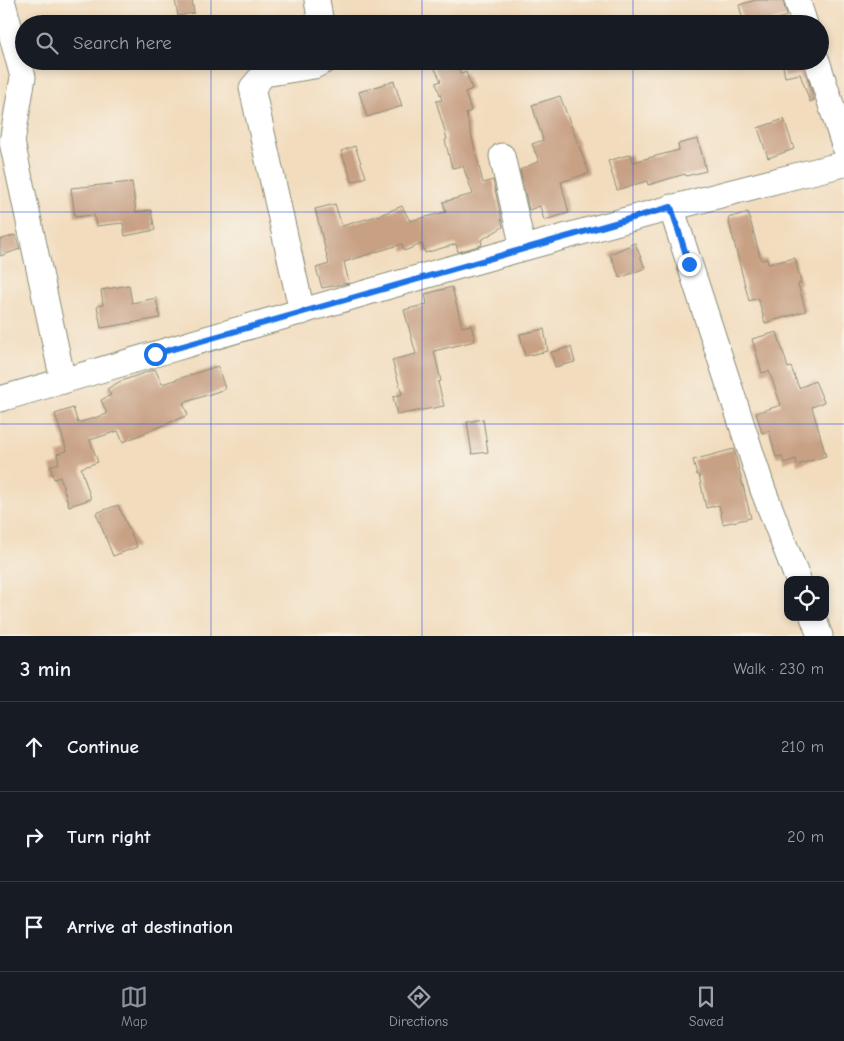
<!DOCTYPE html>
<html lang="en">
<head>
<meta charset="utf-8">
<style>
  :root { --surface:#171b24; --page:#242831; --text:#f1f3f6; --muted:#9ea1a6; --line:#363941; --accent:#8c9099 }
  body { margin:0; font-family:"Comic Neue",sans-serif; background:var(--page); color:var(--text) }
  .controls { position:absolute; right:15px; bottom:15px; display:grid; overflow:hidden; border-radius:10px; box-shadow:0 2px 8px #0003 }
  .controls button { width:45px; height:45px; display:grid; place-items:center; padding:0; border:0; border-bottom:1px solid var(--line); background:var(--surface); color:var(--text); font:25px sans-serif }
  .stop { position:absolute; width:15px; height:15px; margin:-11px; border:4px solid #1a73e8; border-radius:50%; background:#fff }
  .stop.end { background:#1a73e8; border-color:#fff; box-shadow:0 1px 5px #0008 }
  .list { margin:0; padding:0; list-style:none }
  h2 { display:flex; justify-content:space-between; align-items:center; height:65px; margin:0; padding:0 20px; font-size:21px }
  h2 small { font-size:16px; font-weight:400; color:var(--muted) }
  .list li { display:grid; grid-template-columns:32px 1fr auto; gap:15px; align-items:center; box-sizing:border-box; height:90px; padding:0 20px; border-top:1px solid var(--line) }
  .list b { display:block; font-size:19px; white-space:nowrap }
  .list em { font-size:16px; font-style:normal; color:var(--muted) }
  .icon { flex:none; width:28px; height:28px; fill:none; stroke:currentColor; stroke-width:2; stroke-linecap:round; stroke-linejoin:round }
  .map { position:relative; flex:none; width:844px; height:636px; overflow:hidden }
  .search { position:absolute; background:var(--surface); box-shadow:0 2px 8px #0003; left:15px; right:15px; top:15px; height:55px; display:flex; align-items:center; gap:12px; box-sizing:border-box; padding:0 18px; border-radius:28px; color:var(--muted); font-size:19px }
  .sheet { height:335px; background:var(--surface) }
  nav { display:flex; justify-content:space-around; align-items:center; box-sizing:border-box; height:70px; border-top:1px solid var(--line); background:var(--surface); font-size:14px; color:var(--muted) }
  nav a { display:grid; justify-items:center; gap:2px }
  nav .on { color:var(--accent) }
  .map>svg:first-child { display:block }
  .building { fill:#c8a084 }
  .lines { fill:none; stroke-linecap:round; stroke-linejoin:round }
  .minor-casing { stroke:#888c78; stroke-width:27 }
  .minor { stroke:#fff; stroke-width:25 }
  .route { stroke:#1a73e8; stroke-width:6 }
  .grid { fill:none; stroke:#1d4ed8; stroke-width:1; stroke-opacity:0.55 }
</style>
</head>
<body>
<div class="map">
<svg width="844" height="636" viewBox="0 0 844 636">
  <rect width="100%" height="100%" fill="#f7f3e8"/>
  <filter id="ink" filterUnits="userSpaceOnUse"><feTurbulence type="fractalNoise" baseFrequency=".02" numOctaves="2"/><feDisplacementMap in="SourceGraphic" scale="10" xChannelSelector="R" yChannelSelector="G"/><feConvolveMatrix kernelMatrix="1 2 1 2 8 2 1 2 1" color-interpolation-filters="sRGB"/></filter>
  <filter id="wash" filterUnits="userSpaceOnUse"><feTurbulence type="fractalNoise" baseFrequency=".0096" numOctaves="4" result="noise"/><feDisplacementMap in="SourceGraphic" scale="20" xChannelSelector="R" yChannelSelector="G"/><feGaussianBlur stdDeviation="1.12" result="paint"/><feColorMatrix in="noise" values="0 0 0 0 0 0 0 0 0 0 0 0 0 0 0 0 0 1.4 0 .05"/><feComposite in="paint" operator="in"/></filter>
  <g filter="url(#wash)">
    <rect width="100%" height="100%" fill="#f2dcbd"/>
    <g id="blocks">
      <g class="building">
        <path d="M175 0H192L194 13 178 16Z"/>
        <path d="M756 0H783L787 16 761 24H744L739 5Z"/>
        <path d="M441 61H455L461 74 466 72 472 89 465 92 471 111 466 113 483 183 493 180 503 227 481 240 482 245 458 252 456 244 425 253 422 244 404 251 402 244 344 262 349 283 322 288 316 268 329 264 315 209 335 204 342 226 380 215 402 206 410 221 446 212 443 202 473 194 463 166 452 168 445 140 447 139 436 101 442 100 436 83 441 81 433 65Z"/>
        <path d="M782 61H803L814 100 810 102 800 74 785 77Z"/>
        <path d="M394 81 402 106 367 117 359 92Z"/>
        <path d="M560 96 589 173 561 182 569 213 544 220 540 206 529 210 520 170 539 161 532 144 543 140 532 105Z"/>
        <path d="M784 119 794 149 768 158 758 128Z"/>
        <path d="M698 139 706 171 686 176 685 174 648 185 647 181 617 190 608 161 631 154 633 162 679 150 678 144Z"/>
        <path d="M355 146 366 177 352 182 341 151Z"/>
        <path d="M132 182 136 212 151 210 155 230 125 236 123 223 96 226 94 215 75 217 71 188Z"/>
        <path d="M748 212 761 260 767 259 768 264 795 258 801 283 798 284 806 311 765 323 758 298 749 301 728 218Z"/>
        <path d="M15 235 20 249 0 256V240Z"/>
        <path d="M635 243 645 268 620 278 610 254Z"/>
        <path d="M129 285 132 303 156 298 160 318 101 328 97 306 103 305 101 290Z"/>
        <path d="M452 287 462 327 471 325 475 341 434 351 441 381 438 382 444 406 397 415 393 397 402 394 392 360 416 354 404 310 427 304 425 294Z"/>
        <path d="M544 329 548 351 525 356 520 334Z"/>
        <path d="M777 332 788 368 791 367 799 388 815 381 824 402 812 407 826 456 797 465 796 459 784 463 782 456 776 457 769 431 762 433 756 413 781 405 769 371 762 373 752 339Z"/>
        <path d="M571 347 575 362 555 367 551 352Z"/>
        <path d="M218 366 225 389 183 403 188 415 123 442 118 431 90 440 98 462 81 468 91 499 69 506 60 477 54 479 50 466 59 463 57 454 67 451 55 414 73 408 78 423 107 414 101 400 111 395 107 389 119 382 155 369 162 384Z"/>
        <path d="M483 419 488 452 472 454 467 422Z"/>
        <path d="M734 449 751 518 723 524 719 505 706 508 699 475H697L693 460Z"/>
        <path d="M118 505 137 547 113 556 96 513Z"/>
      </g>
    </g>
  </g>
  <g filter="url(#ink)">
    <use href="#blocks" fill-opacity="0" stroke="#888c78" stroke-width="1"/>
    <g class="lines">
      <defs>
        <g id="minor">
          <path d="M2 0 23 77 12 142 63 381"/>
          <path d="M317 0 321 24"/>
          <path d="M797 0 805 24"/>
          <path d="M817 61 844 145"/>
          <path d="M502 156 523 248"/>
          <path d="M671 207 763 490 798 580"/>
          <path d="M302 312 252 88 264 74 314 66 324 61"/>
          <path d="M0 399C281 318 560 233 844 164"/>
          <path d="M813 617 820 636"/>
        </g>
      </defs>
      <use href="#minor" class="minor-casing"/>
      <use href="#minor" class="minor"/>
    </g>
  </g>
  <g class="lines" filter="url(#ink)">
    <path class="route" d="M155 354 671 207 689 264"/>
  </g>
  <path class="grid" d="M211 0V24M422 0V24M633 0V24M211 61V636M422 61V636M633 61V636M0 212H844M0 424H844"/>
</svg>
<div class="controls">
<button><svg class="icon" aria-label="locate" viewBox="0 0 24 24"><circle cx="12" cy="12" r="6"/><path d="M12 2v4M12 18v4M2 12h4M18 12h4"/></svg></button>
</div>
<div class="stop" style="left:155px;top:354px"></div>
<div class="stop end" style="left:689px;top:264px"></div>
<div class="search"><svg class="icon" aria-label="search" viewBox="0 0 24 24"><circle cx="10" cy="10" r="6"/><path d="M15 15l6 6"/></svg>Search here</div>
</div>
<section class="sheet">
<h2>3 min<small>Walk · 230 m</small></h2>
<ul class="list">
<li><svg class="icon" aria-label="ahead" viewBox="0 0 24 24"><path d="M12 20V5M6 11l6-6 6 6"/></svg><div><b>Continue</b></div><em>210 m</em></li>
<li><svg class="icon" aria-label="right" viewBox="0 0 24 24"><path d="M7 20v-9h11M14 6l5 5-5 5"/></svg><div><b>Turn right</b></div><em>20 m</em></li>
<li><svg class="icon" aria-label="arrive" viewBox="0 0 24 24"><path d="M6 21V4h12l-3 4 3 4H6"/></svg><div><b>Arrive at destination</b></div></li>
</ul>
</section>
<nav>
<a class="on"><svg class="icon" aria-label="map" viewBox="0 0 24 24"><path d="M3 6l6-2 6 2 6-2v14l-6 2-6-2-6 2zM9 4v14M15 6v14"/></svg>Map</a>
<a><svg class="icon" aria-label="directions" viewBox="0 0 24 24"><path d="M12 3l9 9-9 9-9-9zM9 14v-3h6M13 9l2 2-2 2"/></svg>Directions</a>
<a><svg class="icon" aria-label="saved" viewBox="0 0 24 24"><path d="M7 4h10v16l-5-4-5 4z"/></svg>Saved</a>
</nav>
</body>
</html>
